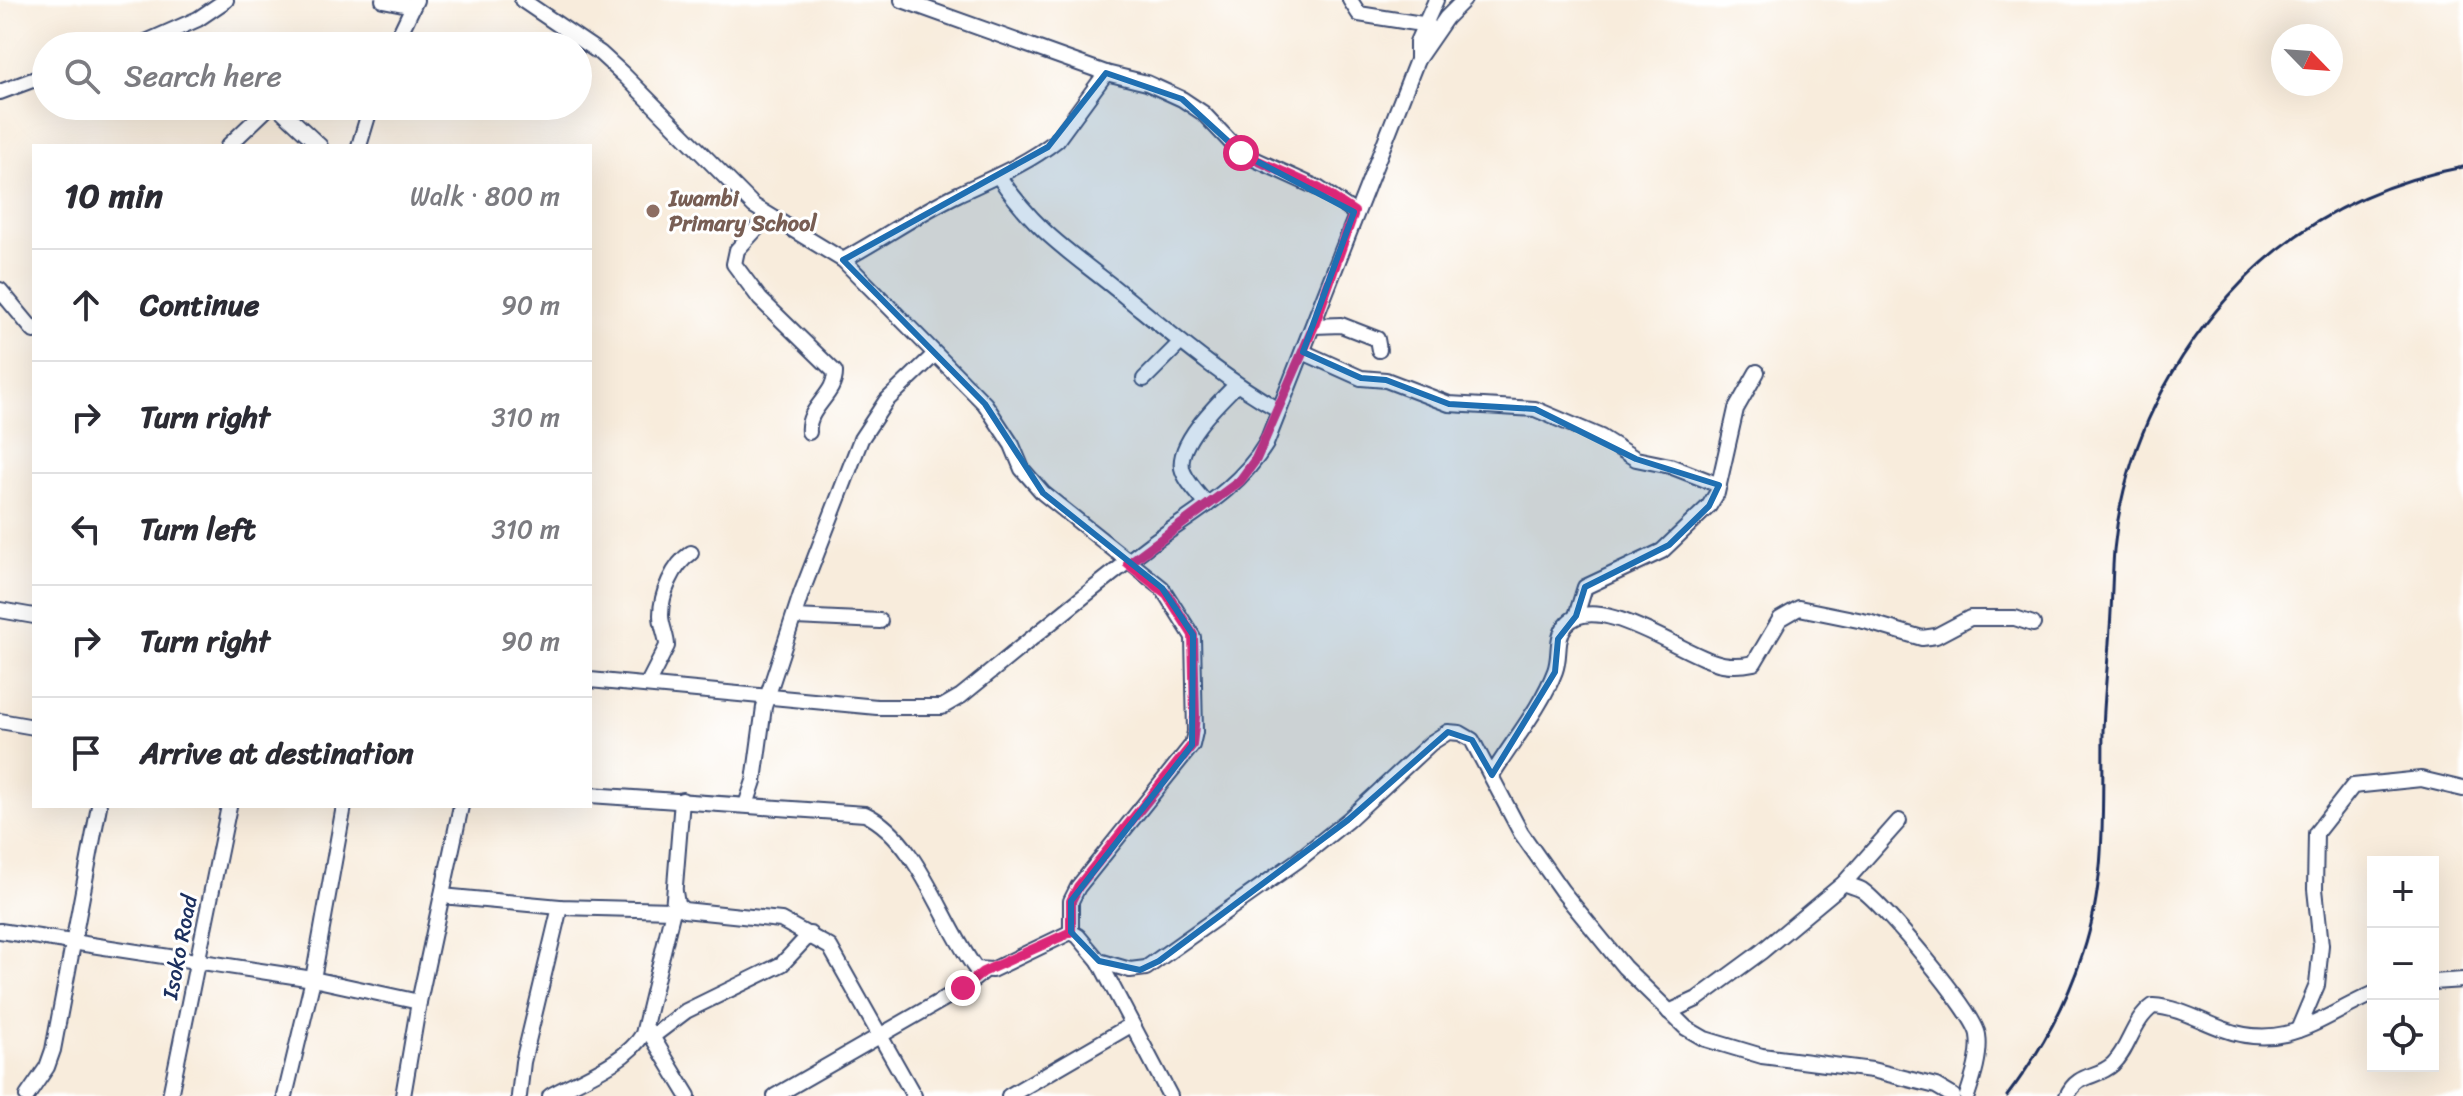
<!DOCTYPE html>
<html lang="en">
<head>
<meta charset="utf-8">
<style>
  :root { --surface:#fff; --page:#f7f7f7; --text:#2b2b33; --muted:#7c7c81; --line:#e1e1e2 }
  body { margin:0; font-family:Sriracha,sans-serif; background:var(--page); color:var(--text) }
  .controls { position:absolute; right:24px; bottom:24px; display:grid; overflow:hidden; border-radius:0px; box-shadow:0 8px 32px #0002 }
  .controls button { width:72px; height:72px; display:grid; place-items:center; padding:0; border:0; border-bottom:2px solid var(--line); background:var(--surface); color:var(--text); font:40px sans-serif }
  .compass { position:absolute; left:2271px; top:24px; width:72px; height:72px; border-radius:50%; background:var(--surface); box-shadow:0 8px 32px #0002; rotate:115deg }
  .stop { position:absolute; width:24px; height:24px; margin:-18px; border:6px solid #db2777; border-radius:50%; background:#fff }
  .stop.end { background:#db2777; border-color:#fff; box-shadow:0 2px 8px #0008 }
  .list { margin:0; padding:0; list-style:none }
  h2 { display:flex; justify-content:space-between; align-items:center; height:104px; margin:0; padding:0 32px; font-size:34px }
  h2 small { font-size:26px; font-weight:400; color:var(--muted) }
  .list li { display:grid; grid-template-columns:52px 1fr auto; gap:24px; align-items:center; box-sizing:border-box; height:112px; padding:0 32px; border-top:2px solid var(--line) }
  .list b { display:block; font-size:30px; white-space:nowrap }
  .list em { font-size:26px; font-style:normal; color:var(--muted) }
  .icon { flex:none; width:44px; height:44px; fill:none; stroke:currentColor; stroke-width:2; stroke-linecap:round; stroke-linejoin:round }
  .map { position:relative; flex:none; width:2463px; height:1096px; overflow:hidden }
  .search { position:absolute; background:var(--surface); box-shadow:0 8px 32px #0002; left:32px; top:32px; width:560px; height:88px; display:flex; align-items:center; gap:20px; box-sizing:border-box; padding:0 28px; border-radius:44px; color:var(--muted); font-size:30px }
  .panel { position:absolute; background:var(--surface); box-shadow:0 8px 32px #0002; left:32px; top:144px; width:560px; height:664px; border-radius:0px }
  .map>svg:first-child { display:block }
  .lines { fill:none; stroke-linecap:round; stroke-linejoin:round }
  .minor-casing { stroke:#3c4b71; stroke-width:18 }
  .minor { stroke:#fff; stroke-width:14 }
  .rail { stroke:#1b2f5e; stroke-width:3 }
  .route { stroke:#db2777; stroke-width:10 }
  .marked { fill:#1f6fb2; fill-opacity:0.2; stroke:#1f6fb2; stroke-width:6; stroke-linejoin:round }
  .education-dot { fill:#8d6e63; stroke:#fff; stroke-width:3 }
  .labels { text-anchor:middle; stroke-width:6; stroke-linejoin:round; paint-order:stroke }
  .education-label { font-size:22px; font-weight:bold; fill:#785e54; stroke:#fff; text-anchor:start }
  .street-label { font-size:22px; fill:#1b2f5e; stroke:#fff }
</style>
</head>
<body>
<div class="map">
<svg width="2463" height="1096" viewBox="0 0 2463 1096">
  <rect width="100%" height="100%" fill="#fff"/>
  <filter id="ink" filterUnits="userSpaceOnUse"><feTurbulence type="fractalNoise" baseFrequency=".0125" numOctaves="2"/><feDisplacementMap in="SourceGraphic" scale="16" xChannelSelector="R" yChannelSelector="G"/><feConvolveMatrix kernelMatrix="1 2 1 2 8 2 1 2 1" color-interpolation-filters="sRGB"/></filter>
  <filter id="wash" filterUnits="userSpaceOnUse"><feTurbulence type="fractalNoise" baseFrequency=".006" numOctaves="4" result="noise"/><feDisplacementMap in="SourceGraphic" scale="32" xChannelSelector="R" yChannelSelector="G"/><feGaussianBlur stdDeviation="1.8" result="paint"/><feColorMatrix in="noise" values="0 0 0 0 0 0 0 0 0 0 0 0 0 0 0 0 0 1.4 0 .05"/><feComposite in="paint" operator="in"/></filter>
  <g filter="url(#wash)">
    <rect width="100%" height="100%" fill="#f8ecdc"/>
  </g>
  <g filter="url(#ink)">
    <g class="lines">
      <defs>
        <g id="minor">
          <path d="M383 0 413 6"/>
          <path d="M522 0 600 53 624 75 754 206 843 260 985 404 1012 445 1022 469 1043 493 1162 588 1193 637 1195 732 1192 745 1078 887 1071 901V932"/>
          <path d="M902 0 1106 73 1147 83 1182 99 1203 113 1241 153 1318 188 1354 212"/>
          <path d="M1350 0 1359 14 1422 24 1437 30"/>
          <path d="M137 46 198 19 226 0"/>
          <path d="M394 46 416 0"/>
          <path d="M1417 60V42L1436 0"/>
          <path d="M0 92 46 75"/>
          <path d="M277 106 320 146"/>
          <path d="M228 146 270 106"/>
          <path d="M359 146 371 106"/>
          <path d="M999 177C1041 238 1073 253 1127 298 1176 338 1224 379 1279 410"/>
          <path d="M768 216 737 250 734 264 760 299 835 372C836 395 806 408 809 432"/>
          <path d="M843 260C882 239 918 213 958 194 992 178 1027 164 1057 140L1106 73"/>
          <path d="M0 290 34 331"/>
          <path d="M1314 326 1341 325 1377 339 1379 350"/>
          <path d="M1303 352 1361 378 1386 380 1449 404 1535 409 1601 437 1636 459 1670 466 1719 485"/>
          <path d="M1144 379 1181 342"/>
          <path d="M1207 505C1199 494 1185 481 1182 468 1177 442 1220 401 1237 384"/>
          <path d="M0 610 34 616"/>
          <path d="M1576 616 1585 587 1662 551 1709 506 1717 493 1736 409 1757 372"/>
          <path d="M795 617 880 621"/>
          <path d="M590 680 877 707H942L961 696C1024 645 1087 592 1152 543 1195 512 1238 490 1266 444L1417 60 1446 18 1464 0"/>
          <path d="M647 685 667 646C667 636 661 626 661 615 661 594 673 565 691 553"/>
          <path d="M0 721 34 727"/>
          <path d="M1492 775C1512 742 1541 708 1555 671 1561 655 1555 639 1566 625 1594 590 1679 651 1712 661 1725 666 1740 666 1754 663L1780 619 1799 608 1868 622 1922 638 1936 636 1970 618H2015L2033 624"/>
          <path d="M590 795 865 814C918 839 942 924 976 969L992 970 1071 932 1078 936 1099 961 1130 970 1146 968 1297 861 1348 820 1431 743 1448 732 1460 733 1472 740 1521 833 1562 891 1624 967 1686 1028 1705 1039 1762 1056 1872 1070 1936 1086 1953 1096"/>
          <path d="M746 805 754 781 764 707 801 594 861 439 886 401 934 355"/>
          <path d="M1844 883C1850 886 1857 887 1862 890 1883 904 1975 1013 1978 1035 1981 1054 1973 1078 1967 1096"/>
          <path d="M675 892 677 904 684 910 781 920 830 947 914 1096"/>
          <path d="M442 896 560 907 673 910"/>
          <path d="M0 931 313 979 419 1002"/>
          <path d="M1099 961 1170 1096"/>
          <path d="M2433 982 2463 980"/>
          <path d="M1669 1012 1697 999 1761 952 1844 883 1899 821"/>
          <path d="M648 1030 688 1096"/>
          <path d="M2298 1030 2317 985 2321 945 2315 889 2316 833 2353 786 2421 779 2463 789"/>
          <path d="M653 1036 686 1011 782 964 810 934"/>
          <path d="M27 1096 47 1067 53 1050 99 806"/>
          <path d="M170 1096 229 806"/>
          <path d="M285 1096 313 979 344 806"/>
          <path d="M403 1096 419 1002 461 806"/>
          <path d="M519 1096 523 1062 560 907"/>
          <path d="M550 1096C578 1080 626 1063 643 1034L673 910 682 800"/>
          <path d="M775 1096 963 988 983 972"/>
          <path d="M1009 1096 1131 1025"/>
          <path d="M2067 1096C2078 1072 2097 1079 2113 1064 2130 1048 2132 1021 2153 1006 2177 1007 2201 1021 2223 1029 2285 1052 2319 1018 2373 994"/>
        </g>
      </defs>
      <use href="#minor" class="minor-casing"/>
      <use href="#minor" class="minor"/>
      <path class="rail" d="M2007 1096C2040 1053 2066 1005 2083 953 2107 881 2102 805 2103 731 2104 697 2108 662 2110 628 2112 602 2112 576 2114 550 2123 449 2172 354 2242 282 2303 220 2377 183 2463 167"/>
    </g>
  </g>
  <g class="lines" filter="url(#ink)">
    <path class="route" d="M963 988 983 972 1071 932V901L1078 887 1192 745 1195 716 1193 635 1167 594 1128 564 1240 481 1256 459 1314 326 1354 212 1318 188 1241 153"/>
  </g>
  <path class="marked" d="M1106 73 1182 99 1241 153 1354 212 1303 352 1361 378 1386 380 1449 404 1535 409 1636 459 1719 485 1709 506 1669 545 1585 587 1576 616 1558 639 1555 672 1492 775 1472 740 1448 732 1348 820 1159 961 1140 970 1099 961 1071 932V901L1192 745 1193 635 1162 588 1043 493 985 404 843 260 1048 147Z"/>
  <circle class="education-dot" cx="653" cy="211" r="8"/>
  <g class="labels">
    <g class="education-label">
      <text x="669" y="206">Iwambi<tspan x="669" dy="25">Primary School</tspan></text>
    </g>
    <g class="street-label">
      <text transform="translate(179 947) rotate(-79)" y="8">Isoko Road</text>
    </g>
  </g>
</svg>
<div class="controls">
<button>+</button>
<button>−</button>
<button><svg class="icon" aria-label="locate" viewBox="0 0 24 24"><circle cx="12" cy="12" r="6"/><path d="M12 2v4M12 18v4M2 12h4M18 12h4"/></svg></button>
</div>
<svg class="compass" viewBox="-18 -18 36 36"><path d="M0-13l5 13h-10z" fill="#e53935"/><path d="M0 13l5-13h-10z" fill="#7c7c81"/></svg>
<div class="stop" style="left:1241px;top:153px"></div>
<div class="stop end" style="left:963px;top:988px"></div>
<div class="search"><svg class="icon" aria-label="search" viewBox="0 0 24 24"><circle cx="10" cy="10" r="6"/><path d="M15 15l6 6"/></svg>Search here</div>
<section class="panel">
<h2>10 min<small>Walk · 800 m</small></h2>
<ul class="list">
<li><svg class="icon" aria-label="ahead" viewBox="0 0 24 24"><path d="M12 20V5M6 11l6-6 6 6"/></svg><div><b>Continue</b></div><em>90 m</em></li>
<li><svg class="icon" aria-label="right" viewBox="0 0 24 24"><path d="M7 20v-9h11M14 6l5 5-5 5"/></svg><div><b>Turn right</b></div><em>310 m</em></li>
<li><svg class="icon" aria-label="left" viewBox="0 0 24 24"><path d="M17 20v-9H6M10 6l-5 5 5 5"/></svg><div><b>Turn left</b></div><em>310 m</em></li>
<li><svg class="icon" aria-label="right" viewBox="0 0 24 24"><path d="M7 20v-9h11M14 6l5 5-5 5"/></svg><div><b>Turn right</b></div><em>90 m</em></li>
<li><svg class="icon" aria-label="arrive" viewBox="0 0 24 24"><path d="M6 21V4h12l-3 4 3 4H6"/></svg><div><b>Arrive at destination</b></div></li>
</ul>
</section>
</div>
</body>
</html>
